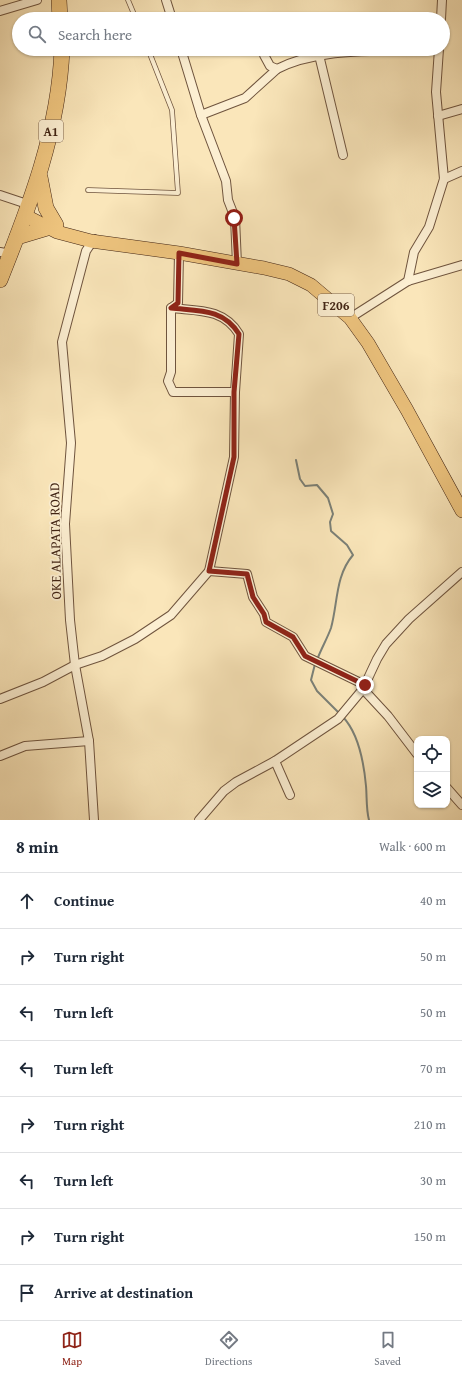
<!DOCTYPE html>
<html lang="en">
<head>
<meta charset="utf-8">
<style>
  :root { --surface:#fff; --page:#f6f6f7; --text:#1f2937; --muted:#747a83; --line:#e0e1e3; --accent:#8f2418 }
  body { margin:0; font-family:"Gentium Book Plus",serif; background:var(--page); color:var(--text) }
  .controls { position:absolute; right:12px; bottom:12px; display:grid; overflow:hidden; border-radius:8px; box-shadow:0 1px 3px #0004 }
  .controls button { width:36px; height:36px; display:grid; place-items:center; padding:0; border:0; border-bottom:1px solid var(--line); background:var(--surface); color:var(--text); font:20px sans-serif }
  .stop { position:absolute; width:12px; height:12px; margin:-9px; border:3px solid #8f2418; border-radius:50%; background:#fff }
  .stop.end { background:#8f2418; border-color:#fff; box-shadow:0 1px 4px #0008 }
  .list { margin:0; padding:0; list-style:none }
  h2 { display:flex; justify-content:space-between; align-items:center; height:52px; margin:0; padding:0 16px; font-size:17px }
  h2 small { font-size:13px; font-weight:400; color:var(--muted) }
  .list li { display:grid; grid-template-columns:26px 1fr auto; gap:12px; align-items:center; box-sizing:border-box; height:56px; padding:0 16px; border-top:1px solid var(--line) }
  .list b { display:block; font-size:15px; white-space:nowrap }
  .list em { font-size:13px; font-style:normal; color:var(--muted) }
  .icon { flex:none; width:22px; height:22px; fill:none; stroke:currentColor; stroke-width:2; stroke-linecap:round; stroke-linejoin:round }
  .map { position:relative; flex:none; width:462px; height:820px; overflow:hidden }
  .search { position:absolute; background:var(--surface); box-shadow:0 1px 3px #0004; left:12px; right:12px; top:12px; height:44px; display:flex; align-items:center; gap:10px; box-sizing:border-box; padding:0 14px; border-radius:22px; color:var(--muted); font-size:15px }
  .sheet { height:500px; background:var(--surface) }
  nav { display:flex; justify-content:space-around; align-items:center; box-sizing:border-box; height:56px; border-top:1px solid var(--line); background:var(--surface); font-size:11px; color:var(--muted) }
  nav a { display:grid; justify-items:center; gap:2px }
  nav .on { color:var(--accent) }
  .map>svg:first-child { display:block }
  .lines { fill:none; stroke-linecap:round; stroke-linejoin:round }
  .stream { stroke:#7b8077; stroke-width:2 }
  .lane-casing { stroke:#6f543e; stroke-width:5.5 }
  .street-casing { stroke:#6f543e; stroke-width:10 }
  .primary-casing { stroke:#412414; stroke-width:14 }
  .highway-casing { stroke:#412414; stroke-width:16 }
  .lane { stroke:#fcefd2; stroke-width:4 }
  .street { stroke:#fcefd2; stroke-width:8 }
  .primary { stroke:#edc37d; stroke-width:13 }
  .highway { stroke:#edc37d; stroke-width:15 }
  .route { stroke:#8f2418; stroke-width:5 }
  .labels { text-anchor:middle; stroke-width:3.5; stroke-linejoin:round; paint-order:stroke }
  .shield { fill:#fcefd2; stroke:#79614d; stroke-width:1 }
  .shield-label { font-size:13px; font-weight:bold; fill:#412414 }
  .street-label { font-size:14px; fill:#412414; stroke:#fcefd2 }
</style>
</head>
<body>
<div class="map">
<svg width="462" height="820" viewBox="0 0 462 820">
  <rect width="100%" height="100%" fill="#fae6ba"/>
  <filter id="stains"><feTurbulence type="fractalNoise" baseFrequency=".005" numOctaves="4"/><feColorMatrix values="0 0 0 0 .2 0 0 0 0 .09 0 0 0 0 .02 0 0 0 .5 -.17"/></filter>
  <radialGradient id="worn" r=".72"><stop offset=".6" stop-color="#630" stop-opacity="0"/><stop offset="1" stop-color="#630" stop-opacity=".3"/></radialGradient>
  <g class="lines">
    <g class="stream">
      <path d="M296 460 300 479 305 486 317 485 328 498 333 514 330 522 331 531 347 545 353 555C335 576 338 603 331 628 327 639 321 649 317 660"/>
      <path d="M315 664 311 680 317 691 340 714"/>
      <path d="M343 717C358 733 364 764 366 786 367 797 366 809 369 820"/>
    </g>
    <defs>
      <g id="lane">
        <path d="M128 0 136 19"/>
        <path d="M88 190 178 193 172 110 148 49"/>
      </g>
      <g id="street">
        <path d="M166 0 172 19"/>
        <path d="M0 11 37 0"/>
        <path d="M441 19 442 0"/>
        <path d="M181 49 201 115 226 181 228 200 235 218 237 264"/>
        <path d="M264 55 270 66 277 69C317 48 374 52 419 49"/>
        <path d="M319 55 343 155"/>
        <path d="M201 115 245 98 277 69"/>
        <path d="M438 116 462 109"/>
        <path d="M444 179 462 171"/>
        <path d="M0 195 30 205"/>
        <path d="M94 239 86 251 62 342 71 443 65 524 70 620 75 665 89 741 94 820"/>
        <path d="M0 252 11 254"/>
        <path d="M408 281 414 252 429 227 444 179 436 92 439 49"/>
        <path d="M171 308C198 311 223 308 239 334L235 392"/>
        <path d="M350 318 408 281 462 265"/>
        <path d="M209 571 247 574 253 597 264 614 266 622 293 637 305 656 365 685"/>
        <path d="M363 689 388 716 417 754"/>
        <path d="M0 699 43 682 75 665 102 656 135 639 171 615 209 571 234 457 235 392H173L168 381 171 372V308L178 303 179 253"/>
        <path d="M0 756 25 746 89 741"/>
        <path d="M275 761 290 795"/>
        <path d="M447 788 462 805"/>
        <path d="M199 820 224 791 236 782 275 761 338 719 363 689 377 659 386 644 409 619 462 572"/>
      </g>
      <path id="primary" d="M26 216 57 232 91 241 179 253 264 268 289 274 311 285 350 318 368 343 407 410 462 511"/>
      <g id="highway">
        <path d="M59 0 60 19"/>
        <path d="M40 177 46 208 56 225"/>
        <path d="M17 237 47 228"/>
        <path d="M0 280C30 205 59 130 62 49"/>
      </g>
    </defs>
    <use href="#lane" class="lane-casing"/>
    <use href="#street" class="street-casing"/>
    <use href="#primary" class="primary-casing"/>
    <use href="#highway" class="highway-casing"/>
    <use href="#lane" class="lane"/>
    <use href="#street" class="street"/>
    <use href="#primary" class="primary"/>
    <use href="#highway" class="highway"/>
  </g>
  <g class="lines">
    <path class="route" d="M234 218 237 264 179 253 178 303 171 308C198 311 223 308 239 334L234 392V457L209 571 247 574 253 597 264 614 266 622 293 637 305 656 365 685"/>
  </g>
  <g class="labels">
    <g class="shield">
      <rect x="39" y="120" width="24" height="22" rx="3"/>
      <rect x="318" y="294" width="36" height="22" rx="3"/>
    </g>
    <g class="shield-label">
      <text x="51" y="136">A1</text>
      <text x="336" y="310">F206</text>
    </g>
    <g class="street-label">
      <text transform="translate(55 541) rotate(-91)" y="5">OKE ALAPATA ROAD</text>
    </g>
  </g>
  <rect width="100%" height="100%" filter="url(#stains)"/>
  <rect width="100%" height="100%" fill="url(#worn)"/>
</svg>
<div class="controls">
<button><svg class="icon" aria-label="locate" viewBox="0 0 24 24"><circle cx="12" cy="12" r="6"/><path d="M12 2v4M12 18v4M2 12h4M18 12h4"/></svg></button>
<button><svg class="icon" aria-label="layers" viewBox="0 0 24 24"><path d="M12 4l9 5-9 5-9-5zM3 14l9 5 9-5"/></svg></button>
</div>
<div class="stop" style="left:234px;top:218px"></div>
<div class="stop end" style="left:365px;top:685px"></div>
<div class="search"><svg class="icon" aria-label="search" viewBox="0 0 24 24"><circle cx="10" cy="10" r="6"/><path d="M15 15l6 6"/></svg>Search here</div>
</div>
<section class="sheet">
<h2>8 min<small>Walk · 600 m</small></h2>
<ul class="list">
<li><svg class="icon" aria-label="ahead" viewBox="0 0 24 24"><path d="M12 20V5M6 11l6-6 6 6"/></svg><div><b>Continue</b></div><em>40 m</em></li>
<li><svg class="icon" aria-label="right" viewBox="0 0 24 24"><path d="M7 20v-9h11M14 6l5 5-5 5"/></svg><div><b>Turn right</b></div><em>50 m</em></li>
<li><svg class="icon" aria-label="left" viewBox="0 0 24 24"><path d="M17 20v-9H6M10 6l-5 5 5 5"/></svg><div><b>Turn left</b></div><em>50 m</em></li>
<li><svg class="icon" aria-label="left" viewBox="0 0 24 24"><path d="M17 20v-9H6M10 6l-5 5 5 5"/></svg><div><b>Turn left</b></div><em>70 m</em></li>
<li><svg class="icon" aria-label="right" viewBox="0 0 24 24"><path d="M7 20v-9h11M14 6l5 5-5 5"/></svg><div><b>Turn right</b></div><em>210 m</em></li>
<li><svg class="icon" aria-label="left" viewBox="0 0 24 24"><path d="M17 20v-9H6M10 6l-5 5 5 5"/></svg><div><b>Turn left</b></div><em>30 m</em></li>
<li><svg class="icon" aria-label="right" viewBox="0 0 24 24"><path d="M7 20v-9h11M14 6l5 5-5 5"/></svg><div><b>Turn right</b></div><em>150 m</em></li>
<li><svg class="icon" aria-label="arrive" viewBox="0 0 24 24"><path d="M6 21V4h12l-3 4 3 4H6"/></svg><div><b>Arrive at destination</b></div></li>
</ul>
</section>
<nav>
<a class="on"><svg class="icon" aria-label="map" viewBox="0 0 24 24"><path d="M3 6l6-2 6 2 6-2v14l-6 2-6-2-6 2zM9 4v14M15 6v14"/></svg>Map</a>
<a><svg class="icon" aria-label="directions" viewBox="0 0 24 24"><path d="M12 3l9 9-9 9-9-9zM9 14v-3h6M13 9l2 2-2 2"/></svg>Directions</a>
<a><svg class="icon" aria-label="saved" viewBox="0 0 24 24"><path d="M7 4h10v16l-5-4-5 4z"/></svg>Saved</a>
</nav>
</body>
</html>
